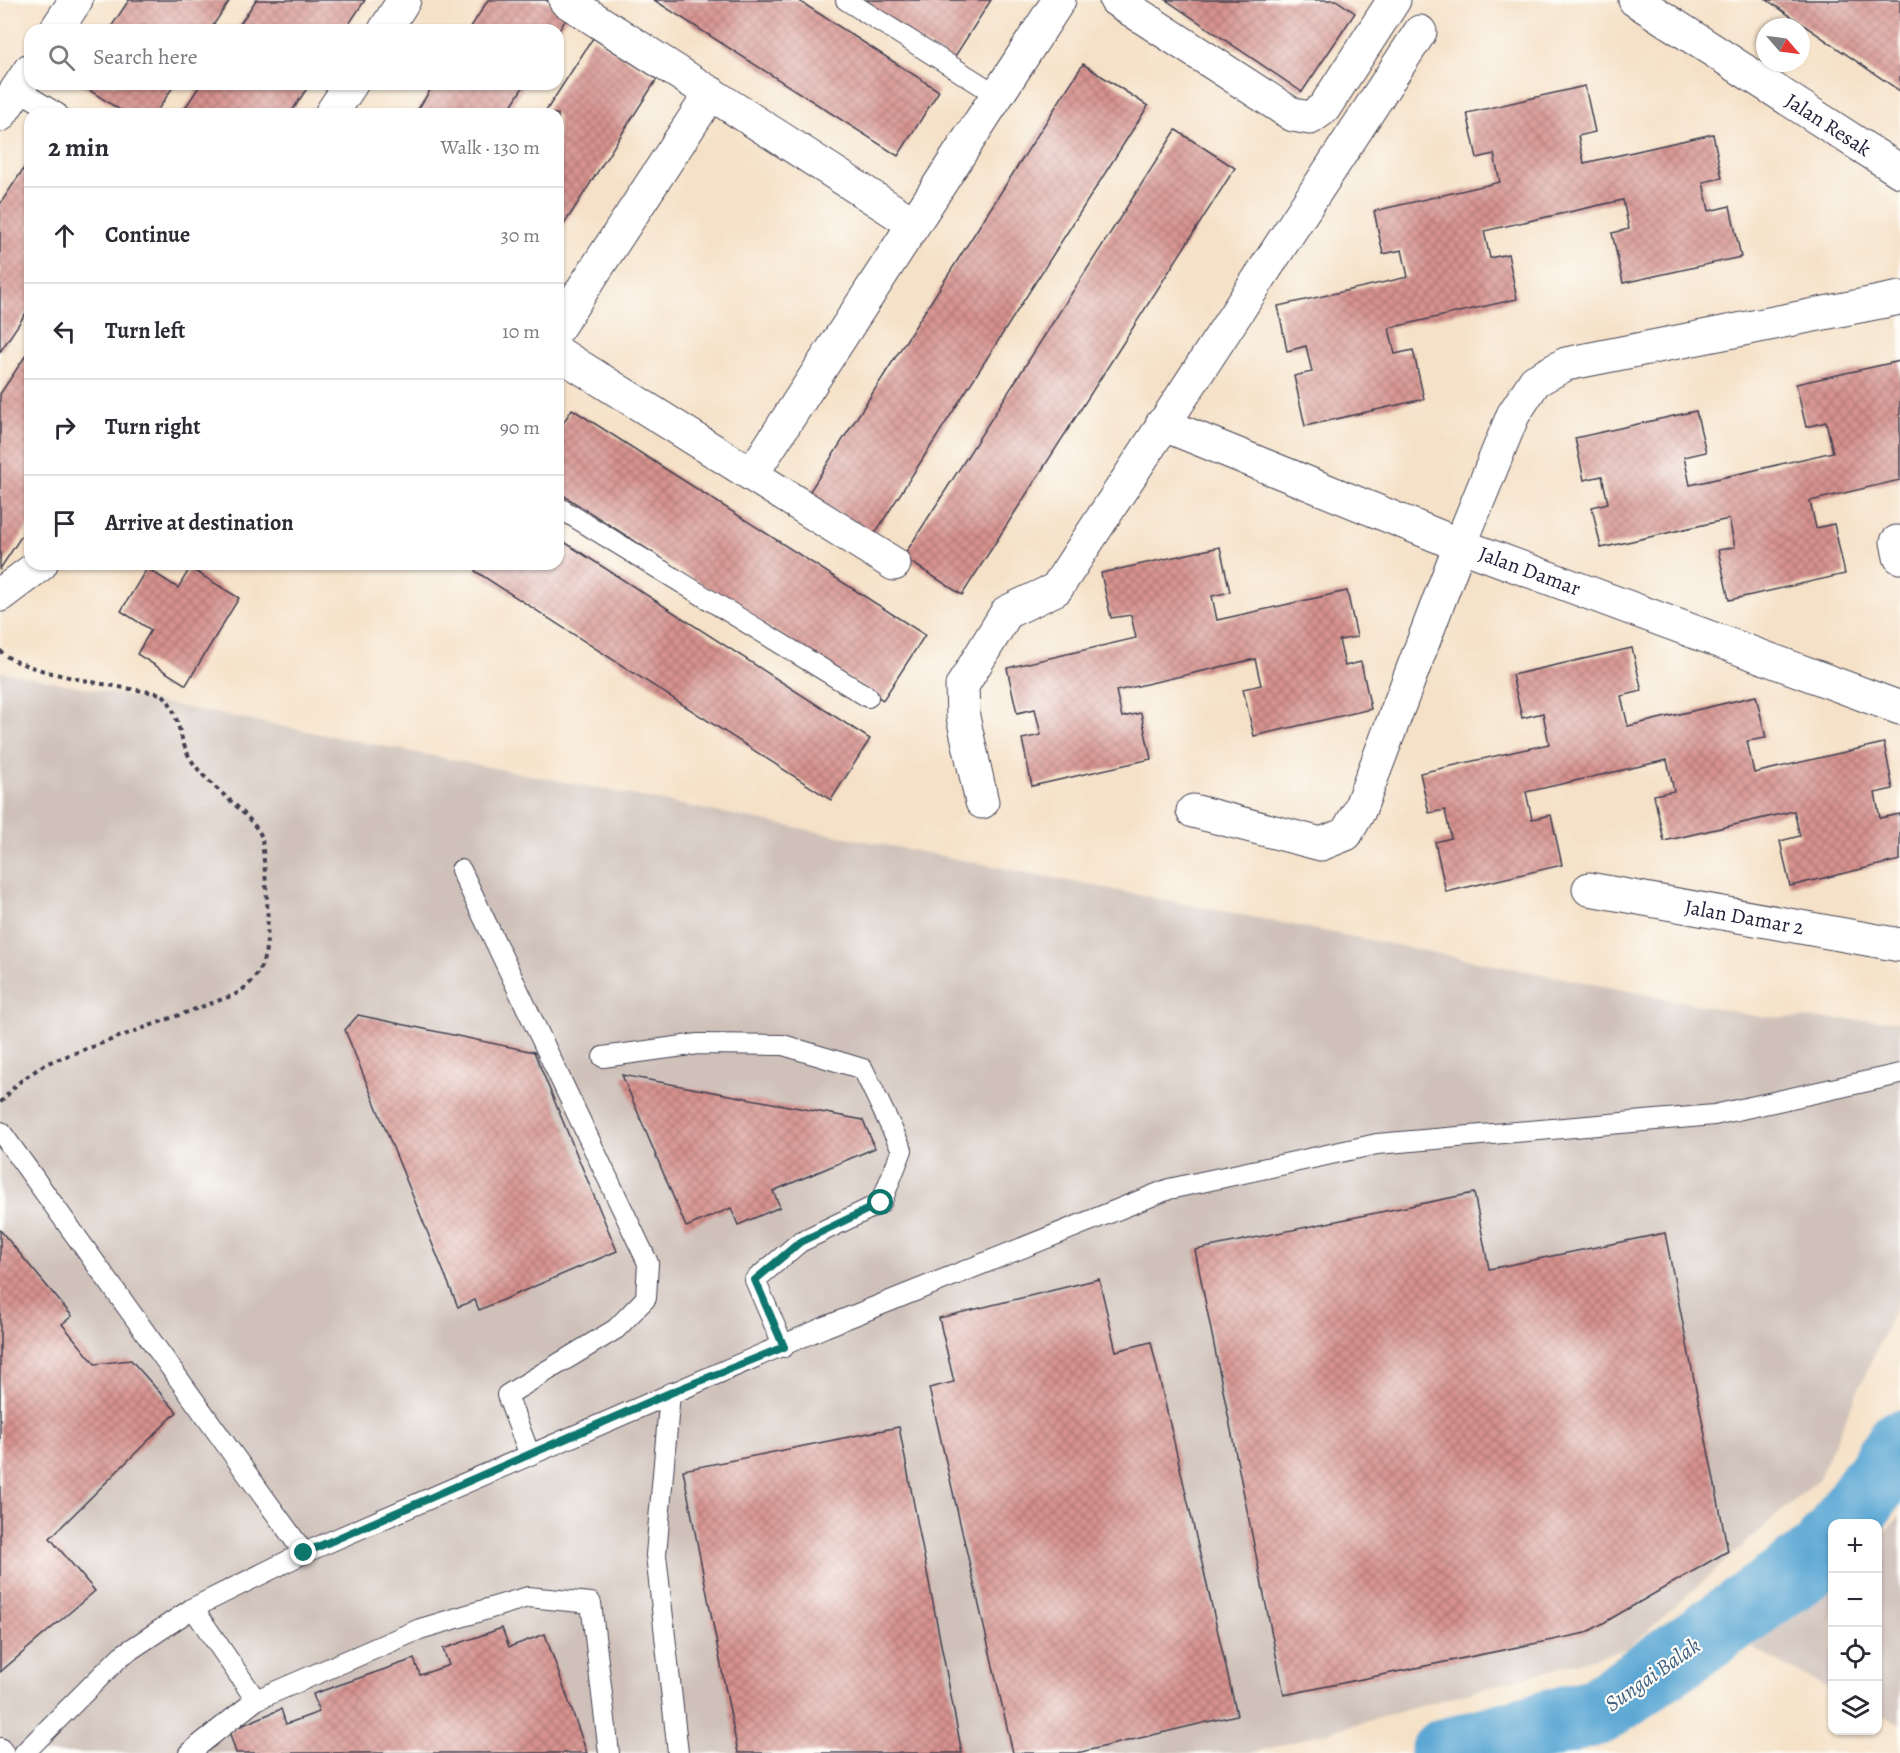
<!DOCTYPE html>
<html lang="en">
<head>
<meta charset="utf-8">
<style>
  :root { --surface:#fff; --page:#f7f7f7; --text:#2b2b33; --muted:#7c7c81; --line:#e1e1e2 }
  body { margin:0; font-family:Alegreya,serif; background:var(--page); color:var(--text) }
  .controls { position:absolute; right:18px; bottom:18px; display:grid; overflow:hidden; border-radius:12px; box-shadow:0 2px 4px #0004 }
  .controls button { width:54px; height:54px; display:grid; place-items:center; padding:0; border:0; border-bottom:2px solid var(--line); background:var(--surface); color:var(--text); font:30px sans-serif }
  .compass { position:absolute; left:1756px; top:18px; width:54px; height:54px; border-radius:50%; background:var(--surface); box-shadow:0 2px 4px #0004; rotate:118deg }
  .stop { position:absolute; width:18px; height:18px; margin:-14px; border:4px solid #0f766e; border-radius:50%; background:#fff }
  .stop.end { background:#0f766e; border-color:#fff; box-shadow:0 2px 6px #0008 }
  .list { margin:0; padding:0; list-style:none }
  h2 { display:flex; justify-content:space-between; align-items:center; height:78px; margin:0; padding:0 24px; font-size:26px }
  h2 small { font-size:20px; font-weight:400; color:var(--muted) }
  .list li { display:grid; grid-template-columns:39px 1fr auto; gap:18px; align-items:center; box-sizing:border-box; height:96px; padding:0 24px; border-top:2px solid var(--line) }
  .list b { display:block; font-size:22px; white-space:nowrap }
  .list em { font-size:20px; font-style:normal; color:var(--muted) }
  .icon { flex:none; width:33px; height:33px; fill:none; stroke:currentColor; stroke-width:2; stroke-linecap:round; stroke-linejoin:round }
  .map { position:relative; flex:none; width:1900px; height:1753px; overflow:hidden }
  .search { position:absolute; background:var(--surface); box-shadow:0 2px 4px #0004; left:24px; top:24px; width:540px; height:66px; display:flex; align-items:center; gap:15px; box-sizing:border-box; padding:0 21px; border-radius:18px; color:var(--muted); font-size:22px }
  .panel { position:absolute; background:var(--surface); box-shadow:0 2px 4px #0004; left:24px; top:108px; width:540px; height:462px; border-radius:18px }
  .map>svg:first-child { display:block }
  .industrial { fill:#cfc1ba }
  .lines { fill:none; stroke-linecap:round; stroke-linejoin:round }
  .river { stroke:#5ba7d4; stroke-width:69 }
  .building { fill:url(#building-cross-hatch) }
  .lane-casing { stroke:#423f50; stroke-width:22 }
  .street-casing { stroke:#423f50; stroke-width:35 }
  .path { stroke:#423f50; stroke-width:4; stroke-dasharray:4.5 4.5; stroke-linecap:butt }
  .lane { stroke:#fff; stroke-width:20 }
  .street { stroke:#fff; stroke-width:33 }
  .route { stroke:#0f766e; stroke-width:8 }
  .labels { text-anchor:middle; stroke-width:4.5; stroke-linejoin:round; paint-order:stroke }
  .street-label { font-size:21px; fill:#22223b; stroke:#fdfcf7 }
  .water-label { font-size:22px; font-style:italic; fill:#3c5e80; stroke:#fdfcf7 }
</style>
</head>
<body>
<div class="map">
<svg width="1900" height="1753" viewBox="0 0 1900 1753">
  <defs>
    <pattern id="building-cross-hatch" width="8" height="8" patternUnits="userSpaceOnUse" patternTransform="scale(1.5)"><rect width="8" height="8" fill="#d7928e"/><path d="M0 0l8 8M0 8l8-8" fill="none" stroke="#ae7775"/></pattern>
  </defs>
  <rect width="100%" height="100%" fill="#fdfcf7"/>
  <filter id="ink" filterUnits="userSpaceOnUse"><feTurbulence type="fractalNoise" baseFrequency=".0167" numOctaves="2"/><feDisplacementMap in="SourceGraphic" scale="12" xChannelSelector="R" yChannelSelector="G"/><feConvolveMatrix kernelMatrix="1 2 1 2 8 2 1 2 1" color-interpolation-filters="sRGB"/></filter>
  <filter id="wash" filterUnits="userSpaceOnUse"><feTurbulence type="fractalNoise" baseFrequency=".008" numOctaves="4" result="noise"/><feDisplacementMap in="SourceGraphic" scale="24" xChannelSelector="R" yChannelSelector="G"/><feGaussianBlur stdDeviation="1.35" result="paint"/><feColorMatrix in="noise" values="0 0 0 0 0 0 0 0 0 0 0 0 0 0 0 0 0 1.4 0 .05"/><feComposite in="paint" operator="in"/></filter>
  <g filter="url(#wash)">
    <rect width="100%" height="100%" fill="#f5e1c7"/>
    <g class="industrial">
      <path d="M0 671 1761 1017 1900 1021V1297L1819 1478 1628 1648 1253 1753H0Z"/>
      <path d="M1900 1517V1724L1878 1713V1537Z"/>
      <path d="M1832 1576V1690L1752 1648Z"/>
    </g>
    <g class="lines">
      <g class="river">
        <path d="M1845 1524 1900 1444"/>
        <path d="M1444 1753 1598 1711 1824 1554 1832 1541"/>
      </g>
    </g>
    <g id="blocks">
      <g class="building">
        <path d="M129 0H230L210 30H109Z"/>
        <path d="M256 0H365L345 30H236Z"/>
        <path d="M488 0H546L569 15 559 30H469Z"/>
        <path d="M654 0H798L939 91 898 156Z"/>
        <path d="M856 0H991L952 61Z"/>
        <path d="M1166 0H1336L1355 13 1302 92Z"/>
        <path d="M1767 0H1900V91Z"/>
        <path d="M593 38 657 79 558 234V114H544Z"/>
        <path d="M1083 64 1148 106 874 535 808 494Z"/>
        <path d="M80 84H175L155 114H126Z"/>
        <path d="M201 84H310L290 114H181Z"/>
        <path d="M434 84H525L506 114H415Z"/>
        <path d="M1585 86 1595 132 1578 136 1584 163 1713 134 1722 178 1703 182 1709 211 1730 206 1741 257 1623 283 1612 233 1629 229 1623 200 1484 231 1490 258 1508 254 1517 299 1389 328 1395 354 1413 350 1424 399 1305 426 1294 376 1312 372 1306 346 1287 351 1278 306 1408 277 1402 250 1383 254 1374 211 1500 182 1494 154 1477 158 1467 113Z"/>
        <path d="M1176 130 1235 168 962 595 903 557Z"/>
        <path d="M30 159V307L0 352V204Z"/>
        <path d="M30 349V523L0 569V394Z"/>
        <path d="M1900 361V480L1810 501 1816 528 1834 524 1845 574 1729 600 1718 550 1735 547 1729 519 1601 548 1592 507 1608 503 1602 476 1584 480 1575 438 1696 411 1706 452 1684 457 1690 485 1833 452 1826 422 1806 427 1796 384Z"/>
        <path d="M572 409 925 635 883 700 558 492V431Z"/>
        <path d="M558 538 870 739 831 800 475 571 480 564H558Z"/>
        <path d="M1220 547 1230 592 1212 596 1217 620 1347 591 1357 637 1339 640 1345 666 1361 662 1371 709 1254 736 1243 689 1261 685 1255 659 1116 691 1122 717 1141 713 1151 759 1032 786 1022 739 1041 735 1035 709 1017 713 1007 668 1136 638 1131 615 1111 618 1101 573Z"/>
        <path d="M147 568 178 588 190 568 239 598 186 685 137 654 151 630 121 611Z"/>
        <path d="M1632 648 1642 691 1621 696 1628 726 1756 696 1766 738 1747 741 1754 773 1884 743 1893 789 1875 793 1880 818 1900 814V860L1790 886 1780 841 1800 836 1794 811 1664 841 1654 795 1674 791 1667 760 1526 792 1532 819 1551 815 1562 865 1446 892 1435 842 1451 838 1445 810 1429 813 1420 773 1549 744 1543 713 1522 718 1512 675Z"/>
        <path d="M358 1015 534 1052 617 1251 479 1310 475 1300 458 1307 345 1030Z"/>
        <path d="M622 1075 863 1120 875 1148 773 1191 780 1207 738 1225 731 1208 686 1227Z"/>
        <path d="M1474 1193 1489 1269 1665 1233 1728 1551 1586 1633 1284 1695 1195 1250Z"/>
        <path d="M0 1230 72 1316 62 1324 95 1364 131 1360 177 1412 50 1538 95 1591 0 1672Z"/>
        <path d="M1099 1279 1116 1351 1151 1342 1237 1715 1077 1753H1013L929 1388 954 1382 939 1318Z"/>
        <path d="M899 1427 962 1753H738L683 1470Z"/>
        <path d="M502 1628 509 1647 545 1634 587 1753H236L229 1731 281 1709 286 1724 319 1712 313 1694 414 1659 420 1675 449 1665 443 1649Z"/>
      </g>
    </g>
  </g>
  <g filter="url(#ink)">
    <use href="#blocks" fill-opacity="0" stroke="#423f50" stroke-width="1.5"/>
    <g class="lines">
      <defs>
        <g id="lane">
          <path d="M846 0 997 95"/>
          <path d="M17 89 58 114"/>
          <path d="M558 507 868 697"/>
          <path d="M461 870 648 1263 646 1298 616 1329 507 1395 529 1453"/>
          <path d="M603 1057 698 1044 783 1045 863 1069 902 1150 881 1203 800 1242 755 1280 784 1347"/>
          <path d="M1 1132 304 1553"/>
          <path d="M670 1393 656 1555 678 1753"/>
          <path d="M193 1608 256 1700 420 1629 528 1597 591 1603 609 1753"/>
          <path d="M0 1748 4 1753"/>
          <path d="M24 1753 121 1656 193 1608 304 1553 825 1327 1169 1189 1377 1144 1714 1115 1900 1074"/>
          <path d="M189 1753 256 1700"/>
        </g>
        <g id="street">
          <path d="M565 0 914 224"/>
          <path d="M1116 0 1293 115 1310 118 1324 108 1394 0"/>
          <path id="s1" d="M1635 0 1900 171"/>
          <path d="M56 30 76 0"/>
          <path d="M385 30 404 0"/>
          <path d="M331 114 351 84"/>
          <path d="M0 115 30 70"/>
          <path d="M558 327 711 93"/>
          <path d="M558 353 894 564"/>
          <path id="s2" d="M1162 424 1460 545 1900 708"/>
          <path d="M752 474 1059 0"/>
          <path d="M1897 542 1900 557"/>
          <path d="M0 595 41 564"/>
          <path d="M982 802 963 717 962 686 1007 612 1056 589 1420 32"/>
          <path d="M1193 811 1321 844 1346 834 1359 811 1460 545 1513 415 1535 381 1566 364 1900 298"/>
          <path id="s3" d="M1589 889 1900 945"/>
        </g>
      </defs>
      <use href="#lane" class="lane-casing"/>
      <use href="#street" class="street-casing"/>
      <path class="path" d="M0 650C13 672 132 689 162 694 179 709 178 738 190 758 209 789 245 806 262 837 264 868 273 933 263 961 258 977 248 987 234 995L45 1064 18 1083 0 1103"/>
      <use href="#lane" class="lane"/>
      <use href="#street" class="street"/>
    </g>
  </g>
  <g class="lines" filter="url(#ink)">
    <path class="route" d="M304 1553 670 1393 784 1347 755 1280 800 1242 881 1203"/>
  </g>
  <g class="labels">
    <g class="street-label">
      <text dy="7" stroke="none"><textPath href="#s1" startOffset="230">Jalan Resak</textPath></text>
      <text dy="7" stroke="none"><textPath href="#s2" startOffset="396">Jalan Damar</textPath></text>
      <text dy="7" stroke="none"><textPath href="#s3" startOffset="158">Jalan Damar 2</textPath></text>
    </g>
    <g class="water-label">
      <text transform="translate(1652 1674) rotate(-35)" y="8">Sungai Balak</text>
    </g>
  </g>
</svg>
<div class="controls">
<button>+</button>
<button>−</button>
<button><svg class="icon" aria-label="locate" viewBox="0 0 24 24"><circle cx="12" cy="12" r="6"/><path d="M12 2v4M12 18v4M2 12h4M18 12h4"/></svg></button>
<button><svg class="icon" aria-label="layers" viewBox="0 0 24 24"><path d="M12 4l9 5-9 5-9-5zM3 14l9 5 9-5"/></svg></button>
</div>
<svg class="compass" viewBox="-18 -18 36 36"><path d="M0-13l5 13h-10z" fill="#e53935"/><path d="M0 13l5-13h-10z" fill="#7c7c81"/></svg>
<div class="stop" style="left:881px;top:1203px"></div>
<div class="stop end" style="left:304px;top:1553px"></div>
<div class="search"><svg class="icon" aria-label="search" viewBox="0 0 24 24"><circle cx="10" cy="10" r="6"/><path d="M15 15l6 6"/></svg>Search here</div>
<section class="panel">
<h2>2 min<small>Walk · 130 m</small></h2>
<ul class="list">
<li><svg class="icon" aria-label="ahead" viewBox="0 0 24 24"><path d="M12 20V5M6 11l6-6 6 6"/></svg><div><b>Continue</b></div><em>30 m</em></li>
<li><svg class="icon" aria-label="left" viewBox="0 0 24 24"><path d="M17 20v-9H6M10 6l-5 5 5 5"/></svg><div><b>Turn left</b></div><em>10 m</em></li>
<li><svg class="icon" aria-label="right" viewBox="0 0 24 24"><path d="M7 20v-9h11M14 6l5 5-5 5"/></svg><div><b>Turn right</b></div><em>90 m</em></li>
<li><svg class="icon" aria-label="arrive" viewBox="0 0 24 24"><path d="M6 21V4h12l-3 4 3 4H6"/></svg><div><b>Arrive at destination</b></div></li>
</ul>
</section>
</div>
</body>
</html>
